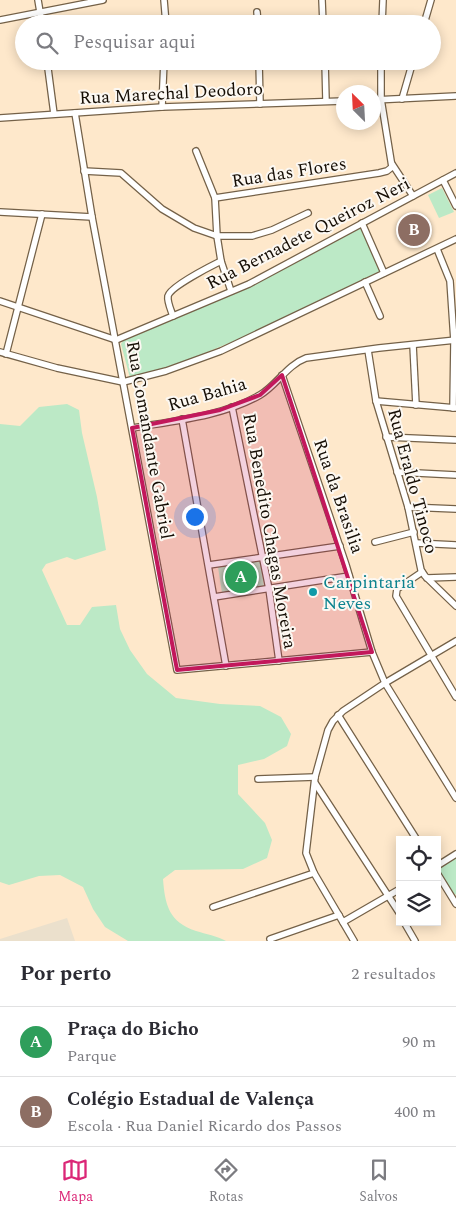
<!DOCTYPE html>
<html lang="pt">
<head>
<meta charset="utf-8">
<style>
  :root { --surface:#fff; --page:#f7f7f7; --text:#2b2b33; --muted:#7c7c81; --line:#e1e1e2; --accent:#db2777 }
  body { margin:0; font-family:Spectral,serif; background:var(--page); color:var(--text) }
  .controls { position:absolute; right:15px; bottom:15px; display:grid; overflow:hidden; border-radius:0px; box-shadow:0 2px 12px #0003 }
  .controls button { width:45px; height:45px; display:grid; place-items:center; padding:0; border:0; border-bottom:1px solid var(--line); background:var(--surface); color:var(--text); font:25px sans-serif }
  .compass { position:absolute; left:336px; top:85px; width:45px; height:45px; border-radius:50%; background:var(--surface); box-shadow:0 2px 12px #0003; rotate:336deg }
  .you { position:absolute; left:194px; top:516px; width:18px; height:18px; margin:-12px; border:4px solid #fff; border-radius:50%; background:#1a73e8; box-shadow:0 0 0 8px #1a73e833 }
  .badge { display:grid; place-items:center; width:32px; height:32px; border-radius:50%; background:var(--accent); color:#fff; font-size:16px; font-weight:700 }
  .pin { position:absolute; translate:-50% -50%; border:2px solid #fff; box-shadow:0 1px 5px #0006 }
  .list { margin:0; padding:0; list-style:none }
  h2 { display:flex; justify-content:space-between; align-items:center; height:65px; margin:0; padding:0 20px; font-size:21px }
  h2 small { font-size:16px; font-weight:400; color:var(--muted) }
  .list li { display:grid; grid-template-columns:32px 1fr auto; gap:15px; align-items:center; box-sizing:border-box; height:70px; padding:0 20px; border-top:1px solid var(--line) }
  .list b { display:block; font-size:19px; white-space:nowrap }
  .list p { margin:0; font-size:16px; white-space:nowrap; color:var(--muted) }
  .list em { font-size:16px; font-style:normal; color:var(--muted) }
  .icon { flex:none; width:28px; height:28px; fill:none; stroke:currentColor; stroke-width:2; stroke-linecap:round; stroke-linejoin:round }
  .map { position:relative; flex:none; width:456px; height:941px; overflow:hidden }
  .search { position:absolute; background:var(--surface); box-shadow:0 2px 12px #0003; left:15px; right:15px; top:15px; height:55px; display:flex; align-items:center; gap:12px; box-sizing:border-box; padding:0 18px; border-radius:28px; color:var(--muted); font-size:19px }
  .sheet { height:205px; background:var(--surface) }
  nav { display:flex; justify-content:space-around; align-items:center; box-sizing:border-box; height:70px; border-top:1px solid var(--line); background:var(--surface); font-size:14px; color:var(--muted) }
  nav a { display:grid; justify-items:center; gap:2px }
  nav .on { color:var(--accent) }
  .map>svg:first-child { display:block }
  .commercial { fill:#ebe0cc }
  .green { fill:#bce9c6 }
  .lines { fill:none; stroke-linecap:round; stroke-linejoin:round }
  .minor-casing { stroke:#746148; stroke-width:8 }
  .minor { stroke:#fff; stroke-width:5.5 }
  .marked { fill:#c2185b; fill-opacity:0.2; stroke:#c2185b; stroke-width:4; stroke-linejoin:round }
  .culture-dot { fill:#0f9aa8; stroke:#fcf8f2; stroke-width:2 }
  .labels { text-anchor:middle; stroke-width:4; stroke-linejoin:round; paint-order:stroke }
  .street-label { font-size:18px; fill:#150d04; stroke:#fcf8f2 }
  .culture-label { font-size:18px; fill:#0d838f; stroke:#fcf8f2; text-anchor:start }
</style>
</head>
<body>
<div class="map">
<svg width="456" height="941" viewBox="0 0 456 941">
  <rect width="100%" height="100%" fill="#fee8cb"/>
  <path class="commercial" d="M67 918 75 941H0V939Z"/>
  <g class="green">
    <path d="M442 188 454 212 439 218 428 195Z"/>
    <path d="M360 227 380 271 260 330 186 361 130 378 121 344 123 341 197 309Z"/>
    <path d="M67 404 79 410 82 433 97 497 106 550 75 560 67 557 46 564 42 570 67 625H80L92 607 116 605 120 629 130 650 147 674 176 698 220 704 260 706 281 717 291 734 287 746 264 759 238 765V794L265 823 272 840 267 858 243 869 175 870 163 879C165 905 169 922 196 931 206 934 217 936 226 941H128L105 927 93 909 83 887 60 875 39 876 9 885 0 882V424L20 426 39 407Z"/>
    <path d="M260 560 264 586 222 593 218 567Z"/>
    <path d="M456 857V894L455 895 438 869Z"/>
  </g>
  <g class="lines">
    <defs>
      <g id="minor">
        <path d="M38 0 42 24"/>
        <path d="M164 0 166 24"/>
        <path d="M322 0 323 24"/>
        <path d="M257 12 258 24"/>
        <path d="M0 20 103 0"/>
        <path d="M382 24 383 0"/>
        <path d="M424 24 431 0"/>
        <path d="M47 61 54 114"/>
        <path d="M259 61 260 104"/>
        <path d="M325 61 326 101"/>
        <path d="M402 99 413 61"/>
        <path d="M374 100 456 96"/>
        <path d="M162 107 164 61"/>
        <path d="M75 113 92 217 177 670 372 652"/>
        <path d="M0 118 162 107 344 101"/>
        <path d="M196 151 215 198"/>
        <path d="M392 164 413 196"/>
        <path d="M84 171 121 173 162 209 194 228 217 236H252L272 230 308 213"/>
        <path d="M443 180 456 206"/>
        <path d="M0 212 92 217"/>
        <path d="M362 223 384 273"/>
        <path d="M437 249 450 281 454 341 453 408"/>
        <path d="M365 282 380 316"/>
        <path d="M231 291 221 261 217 236 215 198 379 173 387 171 392 167 381 99V61"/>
        <path d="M0 301 116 340 249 284 456 173"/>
        <path d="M173 316C171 310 167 302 168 296 170 287 211 266 221 261"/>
        <path d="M413 345 416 405"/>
        <path d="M368 350 376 401 408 507 421 570 425 576 456 606"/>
        <path d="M0 352 57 368 123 382 166 371 221 351 456 239"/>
        <path d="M6 354 42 214"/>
        <path d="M282 375 346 565 372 652 385 683 456 798"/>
        <path d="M376 401 456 408"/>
        <path d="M232 407 269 589 279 661"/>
        <path d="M182 419 226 666"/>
        <path d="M132 428C173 421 224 416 260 395 277 385 287 365 306 358L379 348 456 340"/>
        <path d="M386 437 456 440"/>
        <path d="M397 472 456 475"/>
        <path d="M408 507 456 509"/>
        <path d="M375 542 414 532"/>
        <path d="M416 543 456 545"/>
        <path d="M209 565 340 546"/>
        <path d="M422 572 397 589 396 596 456 697"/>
        <path d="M427 578 456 577"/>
        <path d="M214 597 349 576"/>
        <path d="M338 715 417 840"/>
        <path d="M258 779 315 777"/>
        <path d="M315 783 400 914"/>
        <path d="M437 866 456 854"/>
        <path d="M437 873 456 904"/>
        <path d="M213 907 314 873"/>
        <path d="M343 922 400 889"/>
        <path d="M404 922 415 941"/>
        <path d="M270 939 339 915"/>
        <path d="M354 941 314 873 306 853 315 777 328 730 333 721 343 711 385 683 456 641"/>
      </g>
    </defs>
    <use href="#minor" class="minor-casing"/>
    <use href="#minor" class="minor"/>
  </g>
  <path class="marked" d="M282 375 372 652 177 670 132 428 220 410 260 395Z"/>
  <circle class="culture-dot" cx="313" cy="592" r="5"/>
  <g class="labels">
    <g class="street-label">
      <text transform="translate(171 93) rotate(-3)" y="6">Rua Marechal Deodoro</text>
      <text transform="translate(289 172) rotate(-9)" y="6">Rua das Flores</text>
      <text transform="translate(308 233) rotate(-27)" y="6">Rua Bernadete Queiroz Neri</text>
      <text transform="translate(207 394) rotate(-16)" y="6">Rua Bahia</text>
      <text transform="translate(150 440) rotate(80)" y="6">Rua Comandante Gabriel</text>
      <text transform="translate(413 481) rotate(75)" y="6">Rua Eraldo Tinoco</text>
      <text transform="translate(339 496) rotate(71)" y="6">Rua da Brasilia</text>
      <text transform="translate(270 531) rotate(80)" y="6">Rua Benedito Chagas Moreira</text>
    </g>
    <g class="culture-label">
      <text x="323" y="588">Carpintaria<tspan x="323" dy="21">Neves</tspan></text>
    </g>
  </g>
</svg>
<div class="controls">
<button><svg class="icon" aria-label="locate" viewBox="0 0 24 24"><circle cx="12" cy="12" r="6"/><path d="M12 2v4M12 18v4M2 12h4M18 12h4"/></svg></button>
<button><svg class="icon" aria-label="layers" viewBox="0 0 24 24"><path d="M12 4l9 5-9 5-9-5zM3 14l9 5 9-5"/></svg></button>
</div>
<svg class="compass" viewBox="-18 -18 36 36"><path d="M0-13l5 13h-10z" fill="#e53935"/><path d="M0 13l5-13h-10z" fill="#7c7c81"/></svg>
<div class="you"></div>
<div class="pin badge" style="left:241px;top:577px;background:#2e9e5b">A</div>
<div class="pin badge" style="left:414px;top:230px;background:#8d6e63">B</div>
<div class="search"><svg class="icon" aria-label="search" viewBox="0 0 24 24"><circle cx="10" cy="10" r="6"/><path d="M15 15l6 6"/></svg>Pesquisar aqui</div>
</div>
<section class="sheet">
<h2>Por perto<small>2 resultados</small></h2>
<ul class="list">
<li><span class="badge" style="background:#2e9e5b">A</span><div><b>Praça do Bicho</b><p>Parque</p></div><em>90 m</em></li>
<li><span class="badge" style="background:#8d6e63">B</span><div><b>Colégio Estadual de Valença</b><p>Escola · Rua Daniel Ricardo dos Passos</p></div><em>400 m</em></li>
</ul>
</section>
<nav>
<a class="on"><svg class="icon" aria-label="map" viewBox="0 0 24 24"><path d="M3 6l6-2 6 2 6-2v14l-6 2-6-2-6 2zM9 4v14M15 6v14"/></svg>Mapa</a>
<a><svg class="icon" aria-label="directions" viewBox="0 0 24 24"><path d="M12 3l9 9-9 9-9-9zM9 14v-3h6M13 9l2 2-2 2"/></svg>Rotas</a>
<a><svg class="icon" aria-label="saved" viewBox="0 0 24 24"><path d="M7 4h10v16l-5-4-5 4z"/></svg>Salvos</a>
</nav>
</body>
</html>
